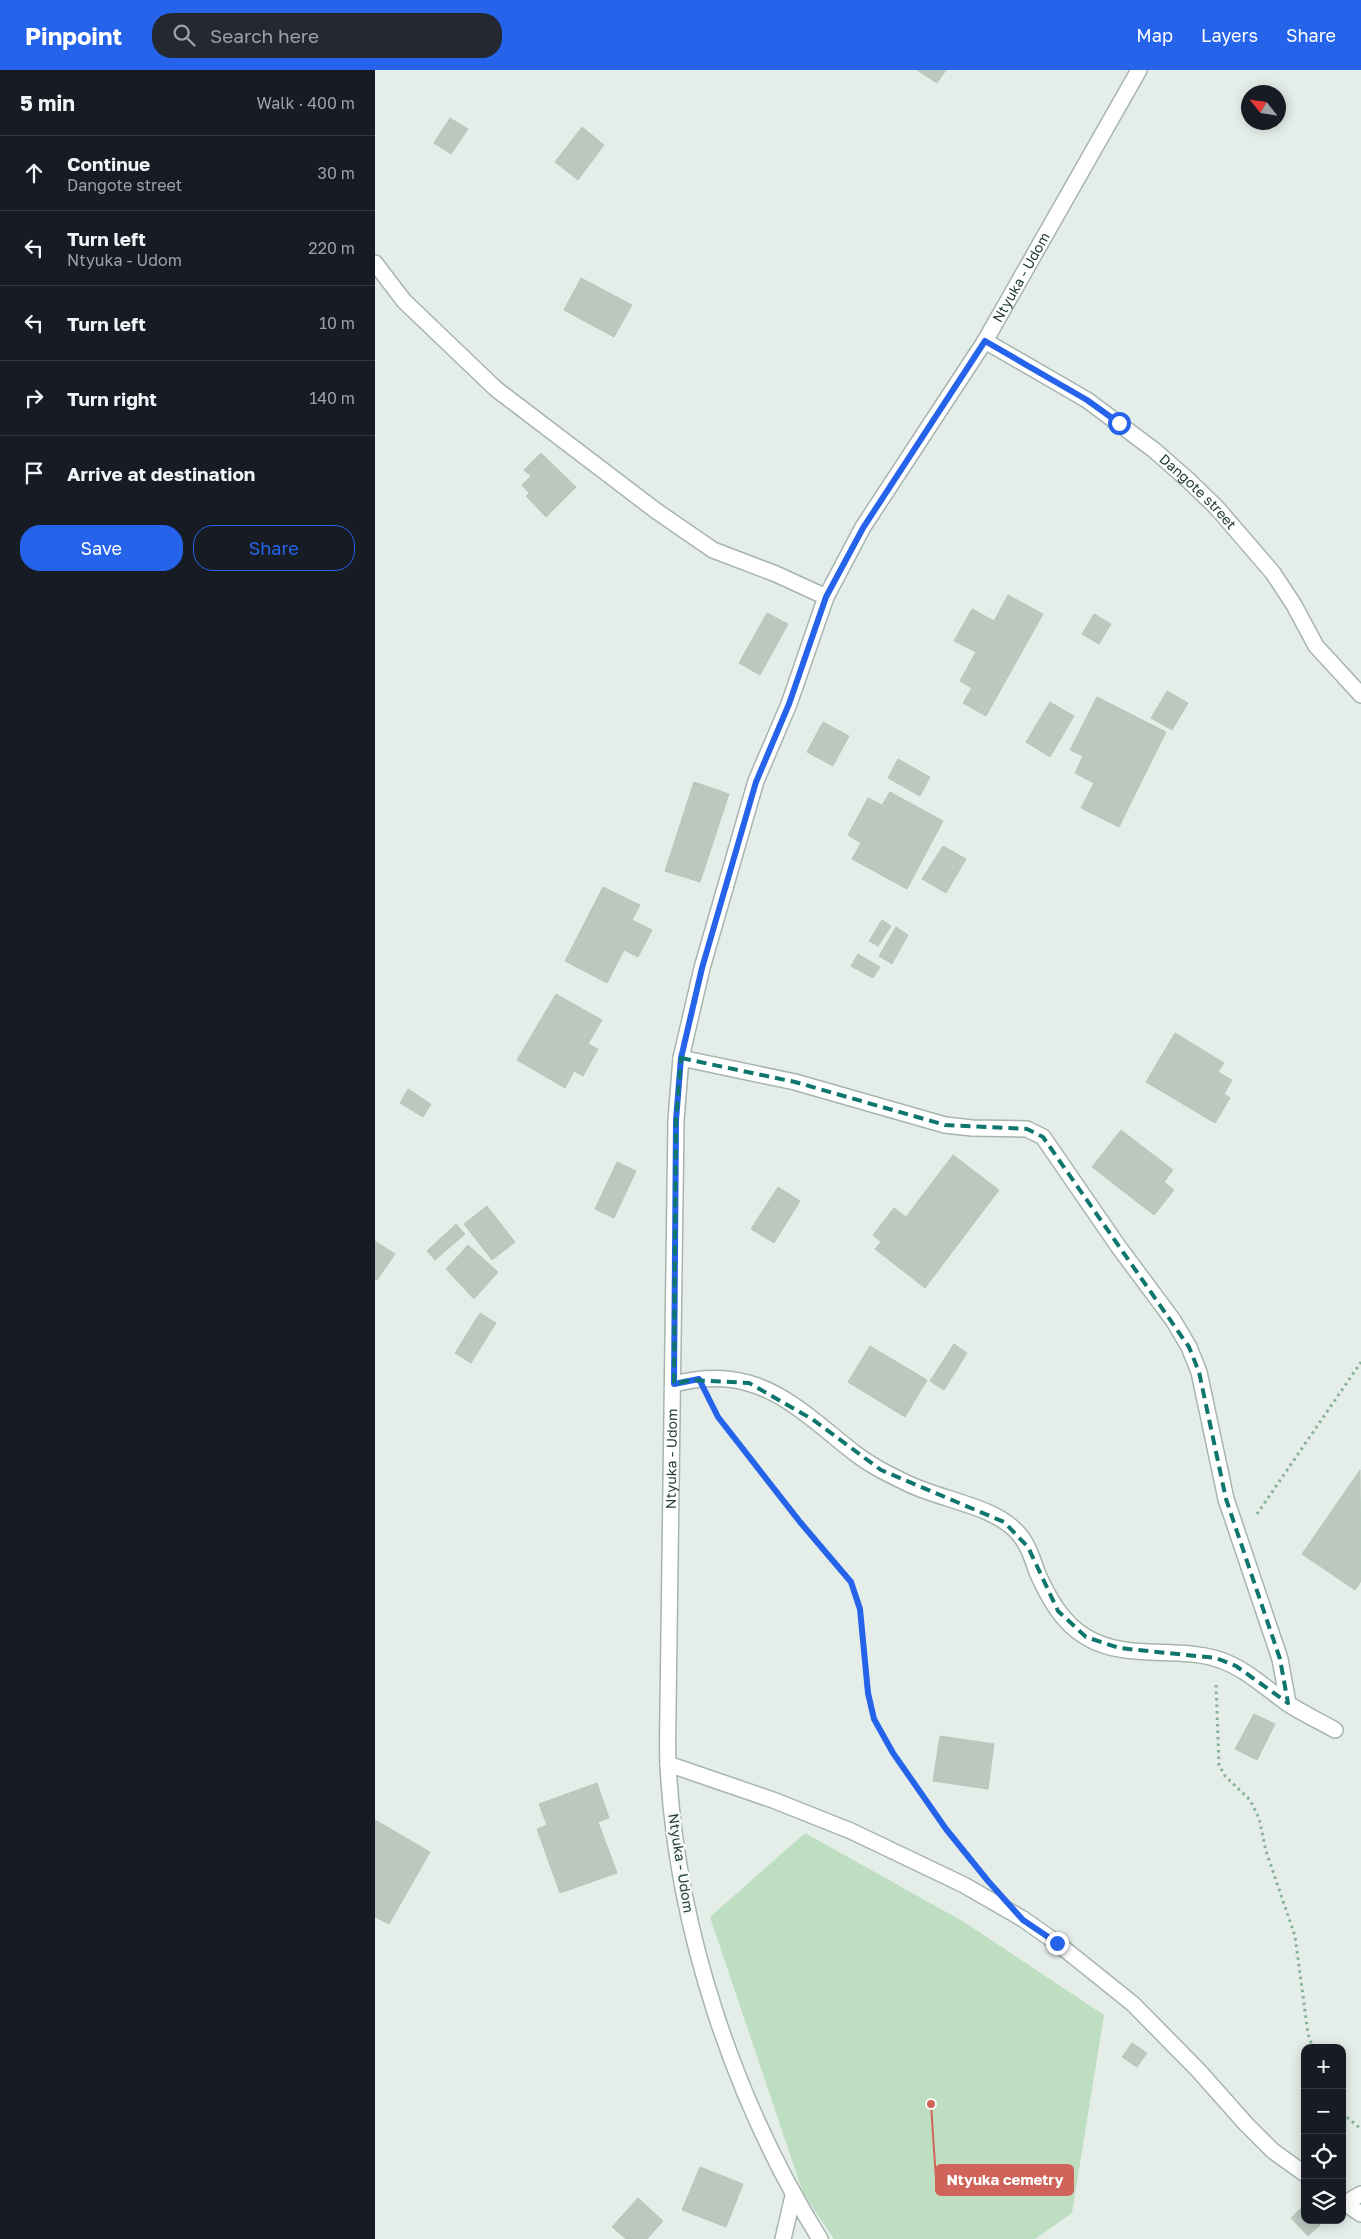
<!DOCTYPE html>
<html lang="en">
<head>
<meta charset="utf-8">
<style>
  :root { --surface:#171b24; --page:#242831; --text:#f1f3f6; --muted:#9ea1a6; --line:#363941; --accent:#2563eb }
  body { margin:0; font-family:"Golos Text",sans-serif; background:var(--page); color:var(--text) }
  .controls { position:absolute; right:15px; bottom:15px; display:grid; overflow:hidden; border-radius:10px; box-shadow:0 2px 12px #0003 }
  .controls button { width:45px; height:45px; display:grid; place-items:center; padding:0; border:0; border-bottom:1px solid var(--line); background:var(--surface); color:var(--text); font:25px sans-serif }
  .compass { position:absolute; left:866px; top:15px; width:45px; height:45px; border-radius:50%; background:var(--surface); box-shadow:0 2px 12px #0003; rotate:300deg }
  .stop { position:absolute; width:15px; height:15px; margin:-11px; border:4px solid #2563eb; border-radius:50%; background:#fff }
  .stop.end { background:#2563eb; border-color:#fff; box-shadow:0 1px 5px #0008 }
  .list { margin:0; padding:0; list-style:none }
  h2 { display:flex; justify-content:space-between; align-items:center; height:65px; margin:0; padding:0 20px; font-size:21px }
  h2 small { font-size:16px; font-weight:400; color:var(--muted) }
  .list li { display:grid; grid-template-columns:32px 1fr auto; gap:15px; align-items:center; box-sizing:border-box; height:75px; padding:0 20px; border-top:1px solid var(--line) }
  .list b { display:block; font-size:19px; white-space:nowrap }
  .list p { margin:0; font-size:16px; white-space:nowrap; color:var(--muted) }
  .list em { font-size:16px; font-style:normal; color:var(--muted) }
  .actions { display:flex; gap:10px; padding:15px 20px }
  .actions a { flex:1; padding:11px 0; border:1px solid var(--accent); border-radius:20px; text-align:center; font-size:18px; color:var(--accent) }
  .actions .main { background:var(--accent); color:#fff }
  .icon { flex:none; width:28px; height:28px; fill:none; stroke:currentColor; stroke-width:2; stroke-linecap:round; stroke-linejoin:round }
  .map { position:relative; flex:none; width:986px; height:2169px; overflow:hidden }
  header { display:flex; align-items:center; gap:30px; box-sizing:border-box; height:70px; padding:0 25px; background:var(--accent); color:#fff }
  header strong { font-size:24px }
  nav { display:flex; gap:28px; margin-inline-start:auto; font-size:18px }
  .search { width:350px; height:45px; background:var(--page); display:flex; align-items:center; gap:12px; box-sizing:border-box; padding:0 18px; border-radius:20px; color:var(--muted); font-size:19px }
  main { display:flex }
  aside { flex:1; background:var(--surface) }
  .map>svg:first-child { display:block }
  .green { fill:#bedec1 }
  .building { fill:#bac8c0; stroke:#b7c7bd }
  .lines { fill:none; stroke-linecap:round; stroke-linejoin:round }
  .minor-casing { stroke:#a7b5ae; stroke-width:18 }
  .path { stroke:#86b09b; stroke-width:3; stroke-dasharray:2.5 4; stroke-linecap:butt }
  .minor { stroke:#fff; stroke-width:15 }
  .route { stroke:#2563eb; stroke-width:6 }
  .marked { fill:none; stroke:#0f766e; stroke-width:4; stroke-dasharray:10 6; stroke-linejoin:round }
  .labels { text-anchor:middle; stroke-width:5; stroke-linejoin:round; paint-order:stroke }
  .street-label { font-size:14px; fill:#243f33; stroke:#f5faf6 }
  .leader { fill:none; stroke:#d0645a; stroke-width:2 }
  .callout-dot { fill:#d0645a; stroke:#f5faf6; stroke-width:2 }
  .callout { fill:#d0645a; stroke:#d0645a; stroke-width:2 }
  .callout-label { font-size:15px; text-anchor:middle; font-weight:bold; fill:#fff }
</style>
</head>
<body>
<header>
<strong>Pinpoint</strong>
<div class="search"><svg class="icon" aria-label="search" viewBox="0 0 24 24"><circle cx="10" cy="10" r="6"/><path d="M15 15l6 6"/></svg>Search here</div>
<nav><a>Map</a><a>Layers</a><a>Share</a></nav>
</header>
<main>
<aside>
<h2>5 min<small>Walk · 400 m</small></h2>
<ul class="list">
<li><svg class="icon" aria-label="ahead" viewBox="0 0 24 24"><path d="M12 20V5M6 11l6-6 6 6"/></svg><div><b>Continue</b><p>Dangote street</p></div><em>30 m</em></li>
<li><svg class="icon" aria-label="left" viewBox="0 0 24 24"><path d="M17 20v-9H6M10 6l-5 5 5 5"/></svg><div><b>Turn left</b><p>Ntyuka - Udom</p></div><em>220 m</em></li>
<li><svg class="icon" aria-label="left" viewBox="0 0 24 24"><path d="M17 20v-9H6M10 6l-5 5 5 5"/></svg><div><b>Turn left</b></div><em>10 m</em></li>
<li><svg class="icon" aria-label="right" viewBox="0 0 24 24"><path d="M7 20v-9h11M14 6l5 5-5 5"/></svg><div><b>Turn right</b></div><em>140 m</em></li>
<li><svg class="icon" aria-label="arrive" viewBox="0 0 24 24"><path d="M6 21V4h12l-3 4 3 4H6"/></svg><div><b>Arrive at destination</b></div></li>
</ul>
<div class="actions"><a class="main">Save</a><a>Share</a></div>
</aside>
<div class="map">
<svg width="986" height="2169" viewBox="0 0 986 2169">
  <rect width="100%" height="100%" fill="#e4ede8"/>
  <path class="green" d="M430 1763 589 1852 729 1945 697 2143 660 2169H459L428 2123 335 1847Z"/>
  <g class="building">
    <path d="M542 0H571L562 13Z"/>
    <path d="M75 48 93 59 76 84 59 73Z"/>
    <path d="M207 57 229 75 203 110 180 92Z"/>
    <path d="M206 208 257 235 239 267 189 240Z"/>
    <path d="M166 383 201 417 171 447 151 426 154 423 147 415 156 406 149 400Z"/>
    <path d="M633 525 668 544 611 646 588 633 597 618 585 611 601 582 579 571 597 539 619 551Z"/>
    <path d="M392 543 413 554 385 605 364 593Z"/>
    <path d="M719 544 736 554 724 574 707 564Z"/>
    <path d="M792 621 813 633 797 660 776 648Z"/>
    <path d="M722 627 791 662 744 757 706 738 719 713 700 703 708 686 695 680Z"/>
    <path d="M675 632 699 646 675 687 651 672Z"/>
    <path d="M448 652 474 666 458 696 432 682Z"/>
    <path d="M523 689 555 707 545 726 513 708Z"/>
    <path d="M319 712 354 724 325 812 290 801Z"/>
    <path d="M515 722 568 751 532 819 477 789 486 773 473 765 493 728 507 735Z"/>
    <path d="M568 776 591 789 571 823 547 809Z"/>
    <path d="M228 817 265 835 257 850 277 860 263 887 249 880 232 913 190 891Z"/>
    <path d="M507 850 516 856 503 876 494 871Z"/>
    <path d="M521 857 533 865 517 894 504 886Z"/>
    <path d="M483 884 505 897 498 908 476 896Z"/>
    <path d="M181 924 227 950 213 974 223 979 208 1006 199 1001 190 1018 142 990Z"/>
    <path d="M800 963 849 993 843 1002 857 1010 849 1024 855 1028 840 1053 771 1012Z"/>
    <path d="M33 1019 56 1034 48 1047 25 1033Z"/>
    <path d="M746 1060 798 1100 789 1112 799 1120 779 1145 717 1097Z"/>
    <path d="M578 1085 624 1120 550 1218 500 1179 506 1172 498 1165 519 1138 531 1147Z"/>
    <path d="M242 1092 261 1101 239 1148 220 1139Z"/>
    <path d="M403 1117 425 1131 399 1173 376 1159Z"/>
    <path d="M112 1136 140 1172 117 1190 89 1154Z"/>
    <path d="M81 1154 90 1164 60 1190 52 1181Z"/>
    <path d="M0 1171 20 1184 2 1210 0 1209Z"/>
    <path d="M93 1175 123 1202 99 1229 71 1199Z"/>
    <path d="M105 1243 121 1253 96 1293 80 1283Z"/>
    <path d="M579 1274 592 1283 569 1320 555 1311Z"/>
    <path d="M495 1276 552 1310 530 1347 473 1312Z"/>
    <path d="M985 1400 986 1511 980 1520 927 1484Z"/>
    <path d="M879 1644 900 1654 882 1690 860 1679Z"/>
    <path d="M565 1666 619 1674 613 1719 558 1711Z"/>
    <path d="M222 1713 234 1748 223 1752 242 1803 185 1823 162 1759 172 1755 164 1734Z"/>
    <path d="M0 1750 55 1782 14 1854 0 1847Z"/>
    <path d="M757 1973 772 1983 762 1997 747 1987Z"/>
    <path d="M325 2097 368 2114 351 2157 307 2140Z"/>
    <path d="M263 2128 288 2151 272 2169H251L237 2157Z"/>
    <path d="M927 2137 930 2140V2150H940L945 2155 933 2166 916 2148Z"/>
  </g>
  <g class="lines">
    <defs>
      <g id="minor">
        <path d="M0 193 29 231 121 319 280 440 338 480 401 504 451 527"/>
        <path id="s1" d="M610 271 712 330 779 380 812 409 842 438 898 503 919 535 941 576 986 625"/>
        <path d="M306 988 420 1012 570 1055 597 1058 652 1059 668 1067 743 1176 798 1250 814 1277 824 1302 851 1429 905 1589 913 1633"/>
        <path d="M299 1314C323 1308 348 1306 373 1313 414 1324 448 1359 481 1384 498 1397 517 1406 536 1415 568 1430 619 1436 643 1463 653 1474 657 1488 662 1502 673 1527 687 1553 711 1567 750 1591 801 1576 842 1589 869 1597 889 1617 912 1633 927 1643 944 1651 960 1660"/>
        <path d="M293 1694 398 1730 476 1761 589 1815 648 1849 682 1873 758 1934 823 2000 871 2054 898 2081 930 2104"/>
        <path d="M967 2131 986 2144"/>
        <path d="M970 2133 986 2124"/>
        <path d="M408 2169 418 2126"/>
        <path id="s2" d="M445 2169C359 2031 301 1857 293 1694 292 1675 293 1656 293 1637L301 1050 306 988 327 898 381 711 414 634 451 527 488 457 610 271 764 0"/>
      </g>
    </defs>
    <use href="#minor" class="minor-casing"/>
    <g class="path">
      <path d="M336 1333 343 1347 372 1384 476 1512 485 1539 493 1623 499 1649 518 1683 571 1759 595 1789"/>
      <path d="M882 1444 986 1292"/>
      <path d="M841 1615 844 1695 850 1706 875 1730 884 1748 891 1781 920 1866 933 1964 938 1978"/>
      <path d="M967 2043 986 2059"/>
    </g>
    <use href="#minor" class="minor"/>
  </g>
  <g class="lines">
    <path class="route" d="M682 1873 648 1850 613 1811 571 1759 518 1683 499 1649 493 1623 485 1539 476 1512 425 1452 343 1347 324 1309 299 1314 301 1050 306 988 327 898 381 712 414 634 451 527 488 458 610 271 712 330 744 353"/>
  </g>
  <path class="marked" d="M306 988 420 1012 570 1055 652 1059 668 1067 814 1277 824 1302 851 1429 905 1589 913 1633 861 1596 841 1588 744 1578 711 1567 683 1541 653 1477 629 1452 506 1400 437 1349 374 1313 316 1310 299 1314 301 1050Z"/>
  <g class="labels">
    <g class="street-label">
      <text dy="5" stroke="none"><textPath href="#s2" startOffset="2069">Ntyuka - Udom</textPath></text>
      <text dy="5" stroke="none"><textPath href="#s1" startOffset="262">Dangote street</textPath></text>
      <text dy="5" stroke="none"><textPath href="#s2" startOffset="809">Ntyuka - Udom</textPath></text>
      <text transform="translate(306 1793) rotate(81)" y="5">Ntyuka - Udom</text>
    </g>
  </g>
  <path class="leader" d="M556 2034L561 2110"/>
  <circle class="callout-dot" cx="556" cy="2034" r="5"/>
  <rect class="callout" x="561" y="2095" width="137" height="30" rx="5"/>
  <g class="callout-label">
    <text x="630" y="2115">Ntyuka cemetry</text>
  </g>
</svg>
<div class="controls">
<button>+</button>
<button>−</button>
<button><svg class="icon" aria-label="locate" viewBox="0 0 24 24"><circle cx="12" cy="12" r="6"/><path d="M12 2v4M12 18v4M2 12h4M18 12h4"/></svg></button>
<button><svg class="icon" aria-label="layers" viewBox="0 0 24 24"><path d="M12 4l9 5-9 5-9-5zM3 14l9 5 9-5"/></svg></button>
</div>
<svg class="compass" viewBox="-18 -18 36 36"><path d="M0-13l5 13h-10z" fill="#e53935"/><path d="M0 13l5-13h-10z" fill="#9ea1a6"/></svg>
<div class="stop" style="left:744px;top:353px"></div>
<div class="stop end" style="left:682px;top:1873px"></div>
</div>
</main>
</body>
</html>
